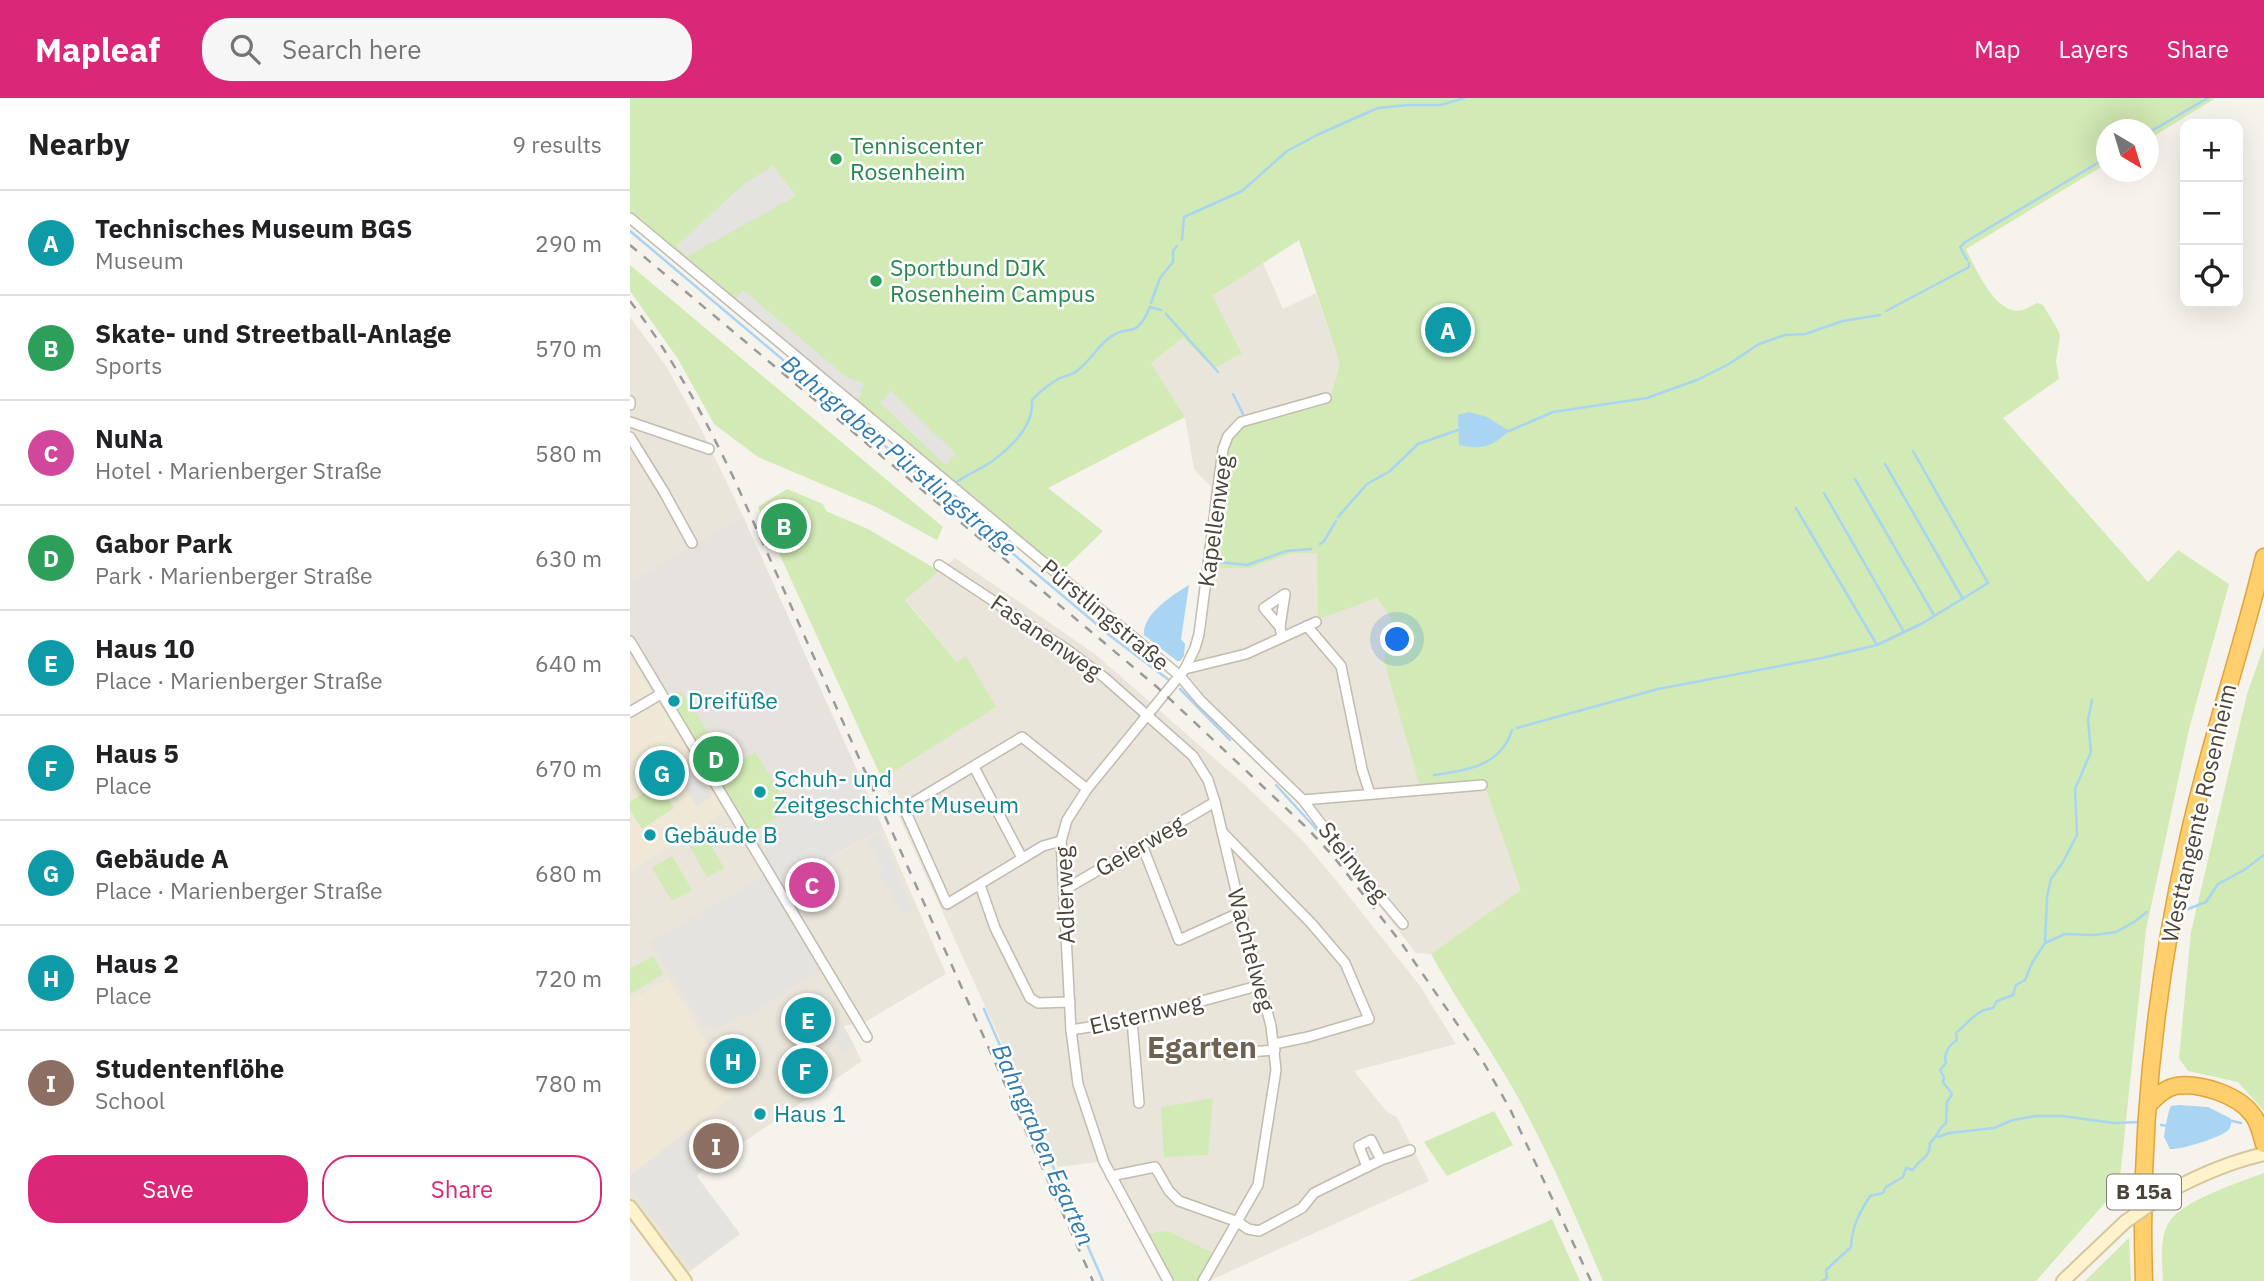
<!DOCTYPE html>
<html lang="en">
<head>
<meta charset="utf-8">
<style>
  :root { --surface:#fff; --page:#f6f6f6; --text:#202124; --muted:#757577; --line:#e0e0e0; --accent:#db2777 }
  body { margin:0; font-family:"IBM Plex Sans",sans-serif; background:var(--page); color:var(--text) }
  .controls { position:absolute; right:21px; top:21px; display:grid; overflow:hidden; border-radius:14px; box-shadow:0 7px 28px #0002 }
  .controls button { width:63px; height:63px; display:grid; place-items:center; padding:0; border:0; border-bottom:2px solid var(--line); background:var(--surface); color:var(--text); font:35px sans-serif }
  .compass { position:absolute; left:1466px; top:21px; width:63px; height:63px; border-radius:50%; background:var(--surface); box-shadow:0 7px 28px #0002; rotate:142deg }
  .you { position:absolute; left:768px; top:542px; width:24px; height:24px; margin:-18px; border:5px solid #fff; border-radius:50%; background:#1a73e8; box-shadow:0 0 0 10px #1a73e833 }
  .badge { display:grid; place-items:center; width:46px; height:46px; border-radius:50%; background:var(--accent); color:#fff; font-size:23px; font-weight:700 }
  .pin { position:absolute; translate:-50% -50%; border:4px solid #fff; box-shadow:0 2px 7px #0006 }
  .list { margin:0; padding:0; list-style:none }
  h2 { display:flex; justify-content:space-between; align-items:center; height:91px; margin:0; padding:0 28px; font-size:30px }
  h2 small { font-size:23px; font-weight:400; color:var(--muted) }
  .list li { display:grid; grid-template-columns:46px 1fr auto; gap:21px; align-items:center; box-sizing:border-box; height:105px; padding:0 28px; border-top:2px solid var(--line) }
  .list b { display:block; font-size:26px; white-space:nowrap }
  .list p { margin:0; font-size:23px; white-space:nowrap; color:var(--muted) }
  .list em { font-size:23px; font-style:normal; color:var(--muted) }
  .actions { display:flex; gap:14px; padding:21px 28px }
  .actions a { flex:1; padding:16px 0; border:2px solid var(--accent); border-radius:28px; text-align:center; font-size:24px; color:var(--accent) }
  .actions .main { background:var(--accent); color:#fff }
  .icon { flex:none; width:38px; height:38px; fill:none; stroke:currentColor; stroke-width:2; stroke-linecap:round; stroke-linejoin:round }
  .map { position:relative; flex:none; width:1634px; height:1183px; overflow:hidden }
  header { display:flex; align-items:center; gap:42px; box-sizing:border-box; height:98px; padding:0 35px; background:var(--accent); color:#fff }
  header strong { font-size:33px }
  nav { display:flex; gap:38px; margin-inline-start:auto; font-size:24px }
  .search { width:490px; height:63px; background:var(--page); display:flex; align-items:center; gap:18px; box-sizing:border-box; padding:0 24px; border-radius:28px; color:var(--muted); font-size:26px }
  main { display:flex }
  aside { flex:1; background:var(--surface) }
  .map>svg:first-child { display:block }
  .residential { fill:#eae5da }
  .industrial { fill:#e6e2dd }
  .education { fill:#efe8d6 }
  .green { fill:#d2eab5 }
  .parking { fill:#e5e3e0 }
  .water { fill:#a9d4f2 }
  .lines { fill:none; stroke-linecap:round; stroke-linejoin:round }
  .stream { stroke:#a9d4f2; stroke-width:2.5 }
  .street-casing { stroke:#c2bbae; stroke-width:12 }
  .secondary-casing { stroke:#d6c79b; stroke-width:16 }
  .highway-casing { stroke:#e0a43c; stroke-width:19 }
  .street { stroke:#fff; stroke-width:9 }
  .secondary { stroke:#fff3cd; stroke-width:12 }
  .highway { stroke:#ffcf6e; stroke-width:16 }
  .rail { stroke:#9a9a9a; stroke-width:2.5; stroke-dasharray:9 9; stroke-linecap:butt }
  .secondary-bridge-casing { stroke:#d6c79b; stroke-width:16; stroke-linecap:butt }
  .secondary-bridge { stroke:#fff3cd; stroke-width:12 }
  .leisure-dot { fill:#2e9e5b; stroke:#fff; stroke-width:2.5 }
  .culture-dot { fill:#0f9aa8; stroke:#fff; stroke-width:2.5 }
  .labels { text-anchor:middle; stroke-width:5; stroke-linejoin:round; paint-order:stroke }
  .shield { fill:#fff; stroke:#817c74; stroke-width:2 }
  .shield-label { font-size:21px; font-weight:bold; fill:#4b4439 }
  .leisure-label { font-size:23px; fill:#27864d; stroke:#fff; text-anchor:start }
  .street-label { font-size:23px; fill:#4b4439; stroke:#fff }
  .culture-label { font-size:23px; fill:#0d838f; stroke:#fff; text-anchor:start }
  .water-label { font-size:24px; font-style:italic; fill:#2e7ab2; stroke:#fff }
  .district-label { font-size:30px; font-weight:bold; fill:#6e6250; stroke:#fff }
</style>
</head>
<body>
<header>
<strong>Mapleaf</strong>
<div class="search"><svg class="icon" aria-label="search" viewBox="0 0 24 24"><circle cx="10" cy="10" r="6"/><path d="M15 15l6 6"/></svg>Search here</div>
<nav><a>Map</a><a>Layers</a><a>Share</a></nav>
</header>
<main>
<aside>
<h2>Nearby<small>9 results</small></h2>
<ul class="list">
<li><span class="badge" style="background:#0f9aa8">A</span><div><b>Technisches Museum BGS</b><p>Museum</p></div><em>290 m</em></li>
<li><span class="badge" style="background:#2e9e5b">B</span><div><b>Skate- und Streetball-Anlage</b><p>Sports</p></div><em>570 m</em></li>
<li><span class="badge" style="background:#d1479c">C</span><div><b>NuNa</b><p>Hotel · Marienberger Straße</p></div><em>580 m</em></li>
<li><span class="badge" style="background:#2e9e5b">D</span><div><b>Gabor Park</b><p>Park · Marienberger Straße</p></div><em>630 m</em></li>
<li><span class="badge" style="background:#0f9aa8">E</span><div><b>Haus 10</b><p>Place · Marienberger Straße</p></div><em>640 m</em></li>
<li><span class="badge" style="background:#0f9aa8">F</span><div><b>Haus 5</b><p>Place</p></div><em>670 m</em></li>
<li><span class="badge" style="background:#0f9aa8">G</span><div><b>Gebäude A</b><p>Place · Marienberger Straße</p></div><em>680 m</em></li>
<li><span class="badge" style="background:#0f9aa8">H</span><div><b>Haus 2</b><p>Place</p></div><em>720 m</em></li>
<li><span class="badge" style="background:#8d6e63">I</span><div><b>Studentenflöhe</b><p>School</p></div><em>780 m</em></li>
</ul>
<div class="actions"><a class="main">Save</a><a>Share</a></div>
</aside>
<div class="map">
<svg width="1634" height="1183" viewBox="0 0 1634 1183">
  <rect width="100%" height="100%" fill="#f6f3ec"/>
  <g class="residential">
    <path d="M633 165 653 211 686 195 710 266 698 306 633 322 603 340 599 351 582 470H620L663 455H687L747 499 761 520 754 563 846 684 857 694 892 792 801 856 786 855 667 704 543 582 553 568 564 543 574 469 581 389 564 371 555 319 521 265 553 240 612 254 581 198Z"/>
    <path d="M0 219 36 268 70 329 113 418 0 483Z"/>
    <path d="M325 460 465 556 617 689 673 743 706 782 790 888 826 946 724 973 757 1014 767 1019 799 1083 579 1183H534L468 1064 428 1069 252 681 365 609 336 559 327 564 275 501Z"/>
    <path d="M0 550 152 788 253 730 316 876 235 924 214 928 232 963 66 1077 110 1136 47 1183 0 1119Z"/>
  </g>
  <path class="industrial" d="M113 418 253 730 151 788 0 550V483Z"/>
  <g class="education">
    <path d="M0 559 97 713 0 773Z"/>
    <path d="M38 881 107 995 0 1078V903Z"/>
  </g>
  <g class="green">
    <path d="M0 0H1586L1519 41 1518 32H1476V66L1336 151C1345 169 1366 219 1392 212 1397 211 1402 207 1407 205L1413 207 1428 232 1430 238 1426 263 1429 281 1373 320 1518 484 1548 452 1599 486 1559 631 1516 832 1489 1089 1406 1183H973C946 1119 919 1055 885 994 858 947 827 903 801 856L891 792 857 694 846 684 790 688 754 563 761 520 747 500 688 521 687 455H663L620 470H582L599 351 603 340 614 328 698 306 710 266 669 142 582 198 612 255 584 270 553 240 521 265 555 319 418 390 473 433 428 477 0 120Z"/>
    <path d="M0 167 313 429 307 442 246 409 128 359 84 326 48 261 0 193Z"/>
    <path d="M157 391 193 406 196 413 238 431 309 473 275 502 327 564 336 558 366 609 252 681 128 409Z"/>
    <path d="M1634 548V1013L1608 984 1558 973 1549 960 1561 834 1617 596Z"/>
    <path d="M51 593 101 669 125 654 161 711 120 735 39 600Z"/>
    <path d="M28 686 44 710 12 731 0 712V704Z"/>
    <path d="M76 739 94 770 77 779 60 749Z"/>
    <path d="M42 758 62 792 42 803 22 770Z"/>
    <path d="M23 858 33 876 0 896V871Z"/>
    <path d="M583 1000 578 1057 534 1059 531 1009Z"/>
    <path d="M864 1013 883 1047 817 1078 794 1044Z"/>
    <path d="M1634 1075V1183H1533C1532 1166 1529 1137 1540 1123 1554 1102 1610 1084 1634 1075Z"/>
    <path d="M922 1121 950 1183H779L914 1125Z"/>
    <path d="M538 1133 583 1155 568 1183H542L516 1136Z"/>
    <path d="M1499 1140 1501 1183H1455Z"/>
  </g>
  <g class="parking">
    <path d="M143 68 166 98 56 159 47 147 115 85Z"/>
    <path d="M113 192 216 279 234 285 229 301 215 295 103 203Z"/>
    <path d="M261 293 326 356 317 366H314L250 305Z"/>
    <path d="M61 666 82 698 67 708 46 676Z"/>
    <path d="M217 679 247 730 152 786 122 735Z"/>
    <path d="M250 735 283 811 272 817 249 774 254 771 237 742Z"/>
    <path d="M137 777 191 871 115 920 111 916 90 929H81L77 926 73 928 20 844Z"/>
    <path d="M189 889 224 947 213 955 174 900Z"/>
    <path d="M60 1031 83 1064 66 1078 110 1136 62 1171 0 1089V1078Z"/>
  </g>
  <g class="water">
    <path d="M839 314 857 319 879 333C861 349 853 352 829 347L828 317Z"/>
    <path d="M559 487 551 541 555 546 554 558 550 563H547L514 537C512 516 543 497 559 487Z"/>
    <path d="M1549 1007 1578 1009 1600 1020 1602 1023C1600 1028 1601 1030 1597 1033 1589 1040 1550 1052 1540 1051L1534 1039C1535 1032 1538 1013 1541 1008Z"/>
  </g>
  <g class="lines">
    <g class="stream">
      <path d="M1518 35 1578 0"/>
      <path d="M0 133 483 540 539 582"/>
      <path d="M552 142 554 119 612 93 657 53 689 36 748 10 779 7H811L834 0"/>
      <path d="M1337 143 1476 60"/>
      <path d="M1335 144 1330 149 1337 162"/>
      <path d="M521 205 530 180 543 164V153L547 148"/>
      <path d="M1256 213 1339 169V165"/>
      <path d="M536 216 588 274"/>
      <path d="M603 296 613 316"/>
      <path d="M879 333 923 314 1017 300 1067 282 1099 266 1129 246 1155 237 1175 236 1213 223 1250 217"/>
      <path d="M1255 366 1333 501"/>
      <path d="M1225 381 1304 517"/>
      <path d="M323 387C334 377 348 373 361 364 382 349 404 328 402 302 409 294 420 286 428 281 435 277 442 278 448 272 460 263 467 249 479 240 500 224 505 244 520 209L531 212"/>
      <path d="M1194 395 1274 534"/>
      <path d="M1166 410 1247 547"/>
      <path d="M708 419 737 386 760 373 788 346 828 332"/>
      <path d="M690 446 694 443 706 423"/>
      <path d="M584 466 588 464 617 467 656 453 681 451"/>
      <path d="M550 591 600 642"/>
      <path d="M887 630 1028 591 1192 560 1247 547 1293 525 1358 485 1283 353"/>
      <path d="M804 677C837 672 871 668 882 632"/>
      <path d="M646 687 688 733"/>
      <path d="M1558 811 1576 804 1588 786 1614 772 1634 757"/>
      <path d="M1415 845 1435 836 1465 837 1486 834 1504 824 1517 814"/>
      <path d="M354 911 473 1183"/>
      <path d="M1598 1022 1611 1025"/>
      <path d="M1531 1027 1539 1028"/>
      <path d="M1308 1039 1319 1035 1364 1030 1383 1022 1405 1018H1432L1484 1025 1508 1024"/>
      <path d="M1192 1183 1197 1180 1196 1172 1221 1149C1222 1129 1229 1115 1240 1098L1253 1095 1256 1089 1273 1079 1276 1070 1283 1072C1289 1060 1300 1062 1300 1045 1307 1039 1308 1031 1316 1025L1317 1004 1322 996 1313 984 1314 979 1310 972 1316 965C1313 956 1319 947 1327 942L1326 935C1339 925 1345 912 1363 910L1367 903 1383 897 1386 887 1395 882 1402 865 1415 845 1417 799 1421 781 1433 764 1447 737 1445 691 1461 654 1458 622 1462 602"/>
    </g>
    <defs>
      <g id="street">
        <path d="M0 120 550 578 570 602 673 702 710 751 773 826"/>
        <path d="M0 303V307"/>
        <path d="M0 324 79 351"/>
        <path d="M0 339 34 394 62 445"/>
        <path d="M309 467 439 553 475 580 563 658 578 682 585 704 611 814 641 928 646 972 628 1087 573 1183"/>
        <path d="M677 528 711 568 732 671 740 696"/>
        <path d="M650 529 655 496 634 510 650 529 652 539"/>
        <path d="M0 543 237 939"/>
        <path d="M555 571 565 550 569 536 593 351 598 338 611 324 696 300"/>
        <path d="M0 614 31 596"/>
        <path d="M344 669 392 760"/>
        <path d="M673 702 852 687"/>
        <path d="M592 734 681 825 715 865 739 921 678 939 644 946"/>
        <path d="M431 743 413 748 317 806 274 710 392 639 457 691"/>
        <path d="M512 747 549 842 611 814"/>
        <path d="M350 787 365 830 400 900 408 905 440 904"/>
        <path d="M434 792 585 704"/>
        <path d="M502 922 509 1005"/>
        <path d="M441 932 502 922 631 887"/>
        <path d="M591 956 645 952"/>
        <path d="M737 1069 729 1048 741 1042 751 1062"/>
        <path d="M481 1078 525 1069 539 1093 549 1103 608 1124 618 1131 629 1133 672 1110 684 1095 751 1062 780 1052"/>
        <path d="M538 1183 474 1064 448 986 441 932 431 743 437 722 457 691 555 571 616 556 686 524"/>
      </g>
      <g id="secondary">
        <path d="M1536 1095C1567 1078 1599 1064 1634 1056"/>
        <path d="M0 1109 55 1183"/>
        <path d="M1433 1183 1495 1124"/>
      </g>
      <g id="highway">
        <path d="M1519 1006C1527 998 1535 990 1546 988 1569 984 1608 997 1622 1016 1629 1024 1631 1036 1634 1046"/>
        <path d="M1514 1183C1509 1037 1525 889 1557 746 1578 649 1611 555 1634 459"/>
      </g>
    </defs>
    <use href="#street" class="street-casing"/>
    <use href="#secondary" class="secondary-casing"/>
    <use href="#highway" class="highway-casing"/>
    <use href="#street" class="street"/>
    <use href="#secondary" class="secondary"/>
    <use href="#highway" class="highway"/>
    <g class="rail">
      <path d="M0 147 527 589 677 730 703 758 772 846 852 962 880 1011 961 1183"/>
      <path d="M0 203C43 259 76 322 106 385L463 1183"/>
    </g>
    <defs>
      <path id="secondary-bridge" d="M1495 1124 1536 1095"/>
    </defs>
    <use href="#secondary-bridge" class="secondary-bridge-casing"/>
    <use href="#secondary-bridge" class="secondary-bridge"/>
  </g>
  <g class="leisure-dot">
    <circle cx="206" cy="61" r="7"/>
    <circle cx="246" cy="183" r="7"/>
  </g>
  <g class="culture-dot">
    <circle cx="44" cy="603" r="7"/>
    <circle cx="130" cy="694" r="7"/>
    <circle cx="20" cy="737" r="7"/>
    <circle cx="130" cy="1016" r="7"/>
  </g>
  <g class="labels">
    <rect class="shield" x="1477" y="1076.5" width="74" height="35" rx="5"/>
    <g class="shield-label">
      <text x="1514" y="1101">B 15a</text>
    </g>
    <g class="leisure-label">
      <text x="220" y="56">Tenniscenter<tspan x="220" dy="26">Rosenheim</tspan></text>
      <text x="260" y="178">Sportbund DJK<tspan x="260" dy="26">Rosenheim Campus</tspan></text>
    </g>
    <g class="street-label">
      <text transform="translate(585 423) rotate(-82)" y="8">Kapellenweg</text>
      <text transform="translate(475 517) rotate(40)" y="8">Pürstlingstraße</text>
      <text transform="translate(416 539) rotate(35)" y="8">Fasanenweg</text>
      <text transform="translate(1569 715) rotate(-77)" y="8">Westtangente Rosenheim</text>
      <text transform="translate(510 748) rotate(-30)" y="8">Geierweg</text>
      <text transform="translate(723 764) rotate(51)" y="8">Steinweg</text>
      <text transform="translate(435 797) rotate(-92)" y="8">Adlerweg</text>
      <text transform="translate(621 852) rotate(75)" y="8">Wachtelweg</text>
      <text transform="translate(516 916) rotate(-13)" y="8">Elsternweg</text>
    </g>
    <g class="culture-label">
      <text x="58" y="611">Dreifüße</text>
      <text x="144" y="689">Schuh- und<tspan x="144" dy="26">Zeitgeschichte Museum</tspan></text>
      <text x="34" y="745">Gebäude B</text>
      <text x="144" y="1024">Haus 1</text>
    </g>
    <g class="water-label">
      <text transform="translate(269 358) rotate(40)" y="8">Bahngraben Pürstlingstraße</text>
      <text transform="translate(413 1047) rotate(66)" y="8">Bahngraben Egarten</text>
    </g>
    <g class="district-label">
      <text x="572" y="960">Egarten</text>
    </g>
  </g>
</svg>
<div class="controls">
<button>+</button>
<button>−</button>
<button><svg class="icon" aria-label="locate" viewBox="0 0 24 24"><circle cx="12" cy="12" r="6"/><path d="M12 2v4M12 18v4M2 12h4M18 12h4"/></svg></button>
</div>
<svg class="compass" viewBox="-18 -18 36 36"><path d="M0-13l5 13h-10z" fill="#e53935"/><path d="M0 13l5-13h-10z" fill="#757577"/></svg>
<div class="you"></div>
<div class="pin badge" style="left:818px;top:232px;background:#0f9aa8">A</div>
<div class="pin badge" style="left:154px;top:428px;background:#2e9e5b">B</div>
<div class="pin badge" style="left:182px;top:787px;background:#d1479c">C</div>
<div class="pin badge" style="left:86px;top:661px;background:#2e9e5b">D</div>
<div class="pin badge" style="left:178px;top:922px;background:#0f9aa8">E</div>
<div class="pin badge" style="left:175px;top:973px;background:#0f9aa8">F</div>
<div class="pin badge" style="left:32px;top:675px;background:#0f9aa8">G</div>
<div class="pin badge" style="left:103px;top:963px;background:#0f9aa8">H</div>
<div class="pin badge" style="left:86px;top:1048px;background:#8d6e63">I</div>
</div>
</main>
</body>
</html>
